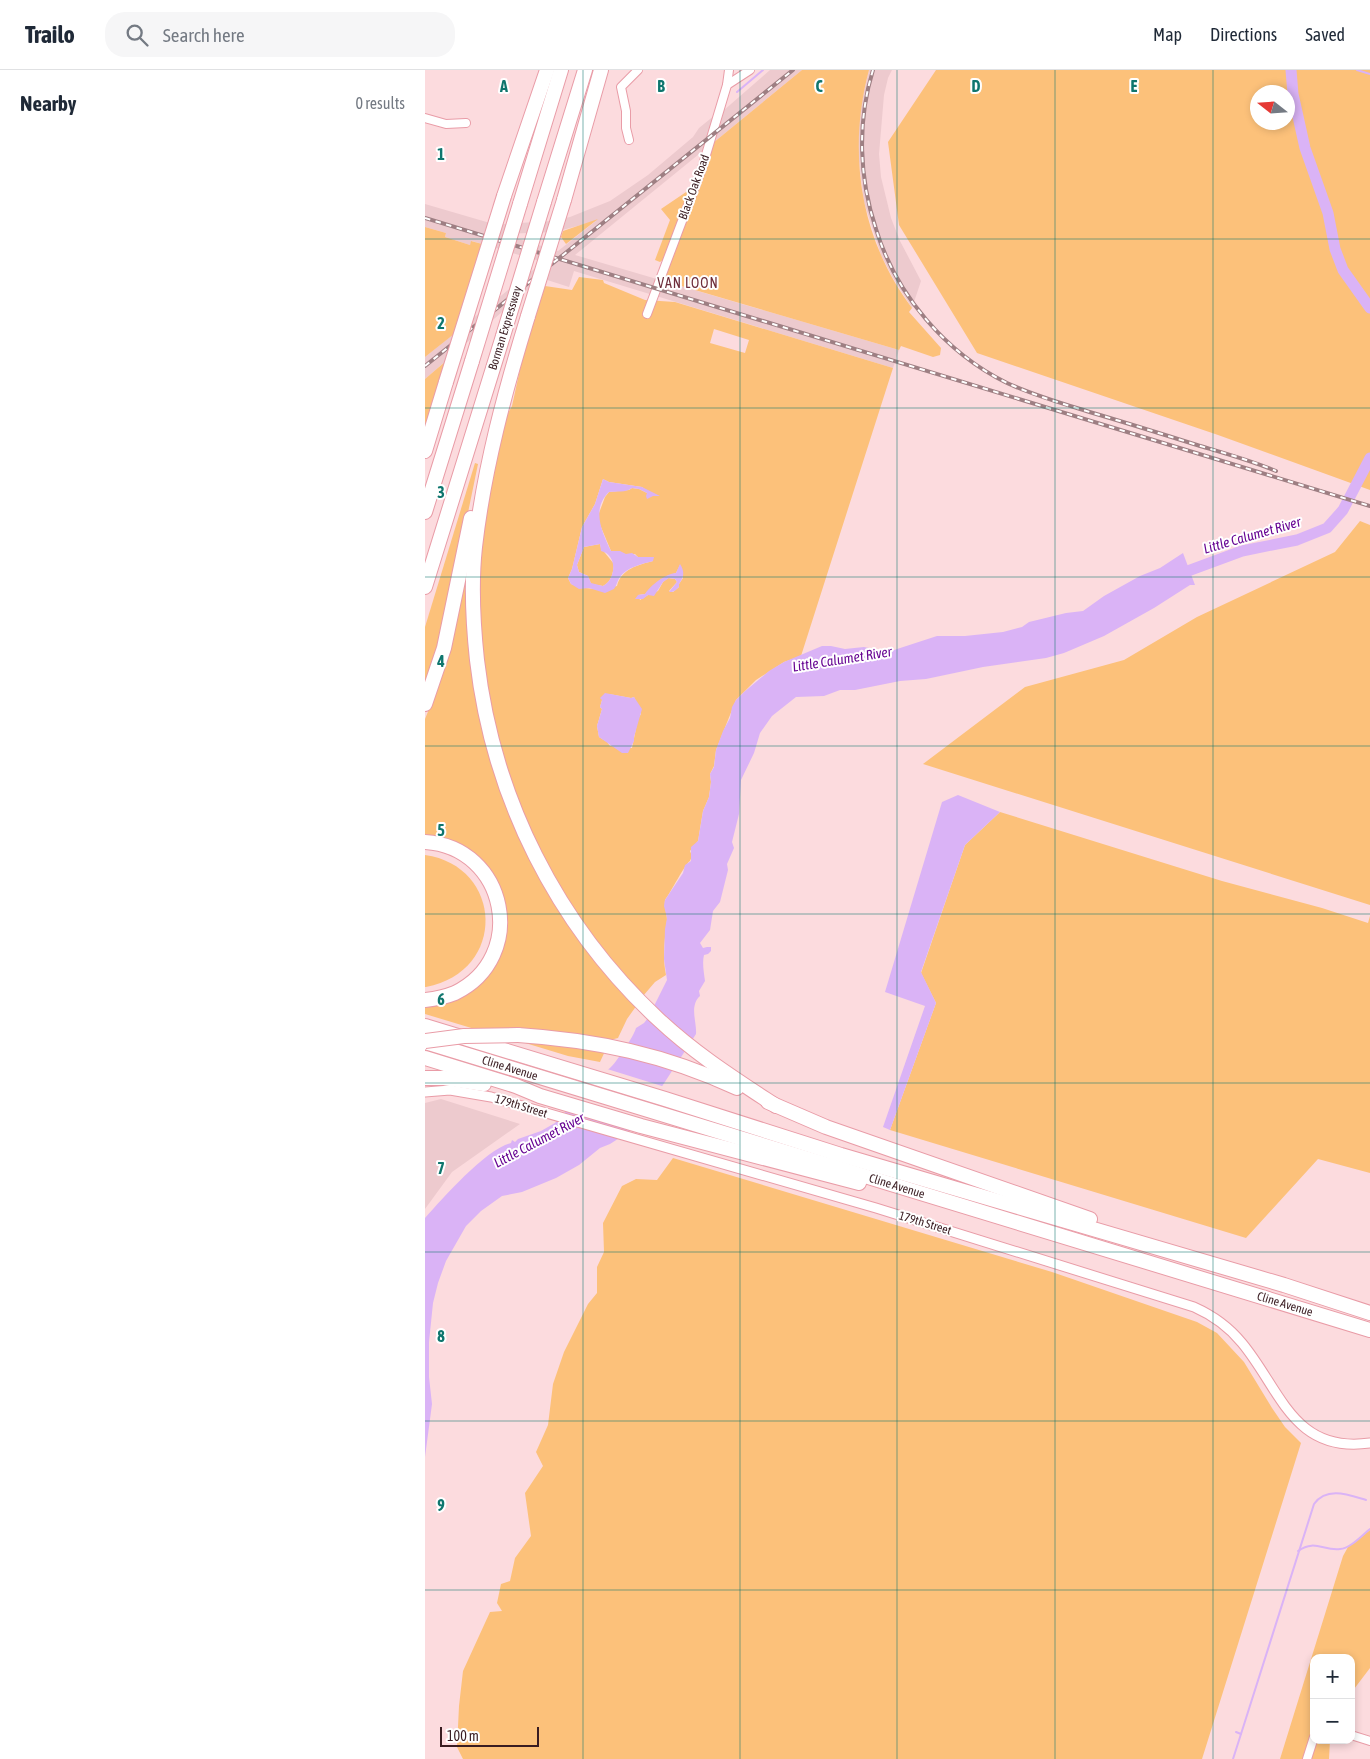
<!DOCTYPE html>
<html lang="en">
<head>
<meta charset="utf-8">
<style>
  :root { --surface:#fff; --page:#f6f6f7; --text:#1f2937; --muted:#747a83; --line:#e0e1e3 }
  body { margin:0; font-family:"Asap Condensed",sans-serif; background:var(--page); color:var(--text) }
  .controls { position:absolute; right:15px; bottom:15px; display:grid; overflow:hidden; border-radius:10px; box-shadow:0 2px 8px #0003 }
  .controls button { width:45px; height:45px; display:grid; place-items:center; padding:0; border:0; border-bottom:1px solid var(--line); background:var(--surface); color:var(--text); font:25px sans-serif }
  .compass { position:absolute; left:825px; top:15px; width:45px; height:45px; border-radius:50%; background:var(--surface); box-shadow:0 2px 8px #0003; rotate:287deg }
  .scale { position:absolute; left:15px; bottom:12px; width:99px; box-sizing:border-box; padding-left:5px; border:2px solid #391c21; border-top:0; font-size:14px; line-height:18px; white-space:nowrap; color:#391c21; -webkit-text-stroke:4px #fff; paint-order:stroke }
  .list { margin:0; padding:0; list-style:none }
  h2 { display:flex; justify-content:space-between; align-items:center; height:65px; margin:0; padding:0 20px; font-size:21px }
  h2 small { font-size:16px; font-weight:400; color:var(--muted) }
  .icon { flex:none; width:28px; height:28px; fill:none; stroke:currentColor; stroke-width:2; stroke-linecap:round; stroke-linejoin:round }
  .map { position:relative; flex:none; width:945px; height:1689px; overflow:hidden }
  header { display:flex; align-items:center; gap:30px; box-sizing:border-box; height:70px; padding:0 25px; background:var(--surface); border-bottom:1px solid var(--line) }
  header strong { font-size:24px }
  nav { display:flex; gap:28px; margin-inline-start:auto; font-size:18px }
  .search { width:350px; height:45px; background:var(--page); display:flex; align-items:center; gap:12px; box-sizing:border-box; padding:0 18px; border-radius:20px; color:var(--muted); font-size:19px }
  main { display:flex }
  aside { flex:1; background:var(--surface) }
  .map>svg:first-child { display:block }
  .built { fill:#edcace; fill-rule:evenodd }
  .green { fill:#fcc17a; fill-rule:evenodd }
  .water { fill:#dab3f6; fill-rule:evenodd }
  .pier { fill:#fcdbde }
  .lines { fill:none; stroke-linecap:round; stroke-linejoin:round }
  .stream { stroke:#dab3f6; stroke-width:2 }
  .river { stroke:#dab3f6; stroke-width:11 }
  .minor-casing { stroke:#e99ca7; stroke-width:10 }
  .tertiary-casing { stroke:#e99ca7; stroke-width:11 }
  .motorway-casing { stroke:#e99ca7; stroke-width:16 }
  .minor { stroke:#fff; stroke-width:8 }
  .tertiary { stroke:#fff; stroke-width:9 }
  .motorway { stroke:#fff; stroke-width:14 }
  .rail-casing { stroke:#9e7f83; stroke-width:4 }
  .rail { stroke:#fff; stroke-width:2; stroke-dasharray:5.5; stroke-linecap:butt }
  .motorway-bridge-casing { stroke:#e99ca7; stroke-width:16; stroke-linecap:butt }
  .motorway-bridge { stroke:#fff; stroke-width:14 }
  .grid { fill:none; stroke:#0f766e; stroke-width:1; stroke-opacity:0.55 }
  .labels { text-anchor:middle; stroke-width:4; stroke-linejoin:round; paint-order:stroke }
  .street-label { font-size:12px; fill:#391c21; stroke:#fff }
  .neighbourhood-label { font-size:14px; letter-spacing:1px; fill:#6e2d3a; stroke:#fff }
  .water-label { font-size:14px; font-style:italic; fill:#670593; stroke:#fff }
  .grid-label { font-size:16px; text-anchor:middle; font-weight:bold; fill:#0f766e; stroke:#fff; stroke-width:4; stroke-linejoin:round; paint-order:stroke }
</style>
</head>
<body>
<header>
<strong>Trailo</strong>
<div class="search"><svg class="icon" aria-label="search" viewBox="0 0 24 24"><circle cx="10" cy="10" r="6"/><path d="M15 15l6 6"/></svg>Search here</div>
<nav><a>Map</a><a>Directions</a><a>Saved</a></nav>
</header>
<main>
<aside>
<h2>Nearby<small>0 results</small></h2>
<ul class="list">
</ul>
</aside>
<div class="map">
<svg width="945" height="1689" viewBox="0 0 945 1689">
  <rect width="100%" height="100%" fill="#fcdbde"/>
  <g class="built">
    <path d="M345 0H377L288 73 298 41Z"/>
    <path d="M444 0H467L463 8 459 25 454 84 456 107 466 148 475 171 496 211 487 238 468 208 456 185 439 132 433 83V65L436 35Z"/>
    <path d="M290 45 279 80 150 185 474 280 468 298 149 201 144 217 116 208 0 309V287L118 192 47 171 45 175 20 167 21 163 0 157V134L65 153 78 154 126 151 145 147 185 131 223 105 268 67 274 58ZM171 151 133 181 77 164 130 162Z"/>
    <path d="M16 1029 95 1054 27 1102 0 1139V1033Z"/>
  </g>
  <g class="green">
    <path d="M377 0H444C422 82 435 169 487 238L484 242 516 278 515 285 508 287 476 276 474 280 246 213 240 205 273 121 288 73Z"/>
    <path d="M511 0H945V420L793 365 552 283 474 155 463 72ZM862 22V52H832V22Z"/>
    <path d="M267 118 239 189 235 192 230 190 245 150 236 139Z"/>
    <path d="M173 149 141 174 136 167 138 161Z"/>
    <path d="M0 157 21 163 20 167 45 175 46 171 57 174 29 264 0 287Z"/>
    <path d="M154 207 178 210 179 213 220 230 250 232 468 298 376 586 359 592 331 610 311 630 291 680 289 696 285 704 286 712 284 727 278 741 273 771 265 781 267 786 265 791C260 794 246 822 240 830 239 837 242 843 242 850 240 868 237 886 241 905L230 912 218 926C192 898 164 866 145 834 80 729 46 605 56 481 59 436 71 391 81 347L87 336 99 281 120 216 147 220ZM289 259 324 270 320 283 285 273ZM178 409 184 412 217 417 228 426 214 419 207 418 204 420 184 422 180 427 174 443 173 450 186 481 201 485 210 484 213 487H228V491C213 495 196 499 192 516 175 520 162 520 146 514L143 508 147 499 157 457 170 434ZM255 495 258 508 254 514V517L248 522 244 521 252 512 250 509 243 508 238 512 233 521 223 525 215 530 213 525 220 524 242 506 251 503ZM184 624 206 628 209 627 216 644 213 649 207 678 185 676 182 672 174 667 172 656 177 639 175 637 177 630Z"/>
    <path d="M21 291 0 356V309Z"/>
    <path d="M50 393 53 394 17 569 0 623V557Z"/>
    <path d="M935 451 945 455V835L498 694 600 617 699 590 772 547 910 482Z"/>
    <path d="M175 474 176 478 189 494C188 503 187 511 178 516L166 514 163 506 154 502 152 495 159 477Z"/>
    <path d="M44 485 45 535 88 746 212 935 202 949 193 968 185 970 118 960H53L0 944V936C108 929 110 777 0 765V649L13 617 22 587Z"/>
    <path d="M575 742 797 811 897 838 943 853 945 846V1103L893 1089 821 1168 465 1060 511 933 496 903 540 775Z"/>
    <path d="M0 785C78 796 83 901 1 917H0Z"/>
    <path d="M95 970 181 979 175 992 143 986 97 972Z"/>
    <path d="M248 1088 627 1202 772 1252 792 1263 819 1292 847 1338 860 1357 876 1373 777 1689H38L32 1677 34 1636 38 1601 65 1542 77 1541 72 1533 76 1514 85 1511 90 1488 106 1466 100 1423 118 1396 111 1382 123 1355 128 1314 139 1282 163 1234 172 1223V1197L179 1182 178 1153 197 1116 211 1109 232 1110Z"/>
    <path d="M945 1460V1598L926 1623V1588H889V1670H905L904 1689H855L918 1486 923 1477Z"/>
  </g>
  <g class="water">
    <path d="M178 409 184 412 217 417 235 426H228L222 429 221 426 222 423 214 419 207 418C201 423 191 421 184 422 166 439 177 462 186 481H195L201 484 207 483 213 487H229L228 491C217 494 202 497 195 507 192 511 192 515 189 519L180 523 164 518 154 519 146 514 143 508 147 499 157 457 170 434ZM175 474 176 481C193 485 191 509 178 516L166 513 163 506 154 502 152 495 159 477Z"/>
    <path d="M758 483 770 515H765L729 538 679 566 639 583 621 588 558 597 501 609 475 611 430 620H415L399 626 371 627 347 646 335 663 329 683 316 710 314 744 307 772 309 778 302 794 303 800 295 832 288 841 285 860 275 873 278 878 282 877H286V881L283 884 279 885C277 893 279 903 280 911L274 921 275 926C264 936 272 952 271 964L210 1058 185 1074 175 1078 154 1095 131 1108 97 1122 77 1126 56 1141 41 1156 21 1191 13 1213 8 1233 4 1272V1307L7 1334 0 1387V1148C18 1128 61 1079 86 1073L87 1070 90 1072 93 1069 116 1061 130 1053 178 1002C180 1001 183 1000 185 998 191 993 209 966 211 958L219 953 223 948 242 910 239 889 240 859 242 848 239 836 240 830 258 803 260 795 266 791V777L273 771 278 741 284 727 286 712 285 704 289 697 291 680 298 661 305 648 307 637 311 630 319 622 344 601 359 592 397 576H406L420 579 439 577 457 581H466L512 566H540L578 562 597 557 604 552 641 543 658 541 679 526 715 506 735 498Z"/>
    <path d="M255 494C260 502 259 507 254 514V517C251 520 249 522 244 522L252 512 250 509 244 508 238 512 229 526 223 525 218 529H210L213 525 220 524C226 515 240 504 251 503Z"/>
    <path d="M180 623 206 628 209 627 217 639 209 667V671L203 683H197L174 667 172 656 177 639 175 637 177 630 175 628Z"/>
    <path d="M533 725 575 742 540 775 496 902 511 933 465 1060 458 1057 500 936 460 922 517 732Z"/>
  </g>
  <path class="pier" d="M179 998 240 1017 237 1019 224 1046 210 1061 139 1041 163 1014Z"/>
  <g class="lines">
    <g class="stream">
      <path d="M932 0 945 4"/>
      <path d="M312 22 338 0"/>
      <path d="M873 1481C890 1469 898 1481 915 1479 926 1478 937 1465 945 1459"/>
      <path d="M811 1662 816 1664 889 1434C902 1416 924 1425 941 1430"/>
      <path d="M808 1689 816 1664"/>
    </g>
    <g class="river">
      <path d="M866 0 868 24 880 78 903 143 910 179 918 200 945 238"/>
      <path d="M752 505 817 481 872 470 902 458 918 440 945 388"/>
    </g>
    <defs>
      <g id="minor">
        <path d="M302 15 304 0"/>
        <path d="M0 48 21 54 41 53"/>
        <path d="M204 70 201 58V41L196 17 213 0"/>
        <path d="M222 244 277 98 302 15 325 0"/>
        <path d="M926 1665 945 1671"/>
        <path d="M882 1689 889 1667"/>
      </g>
      <path id="tertiary" d="M0 1022 25 1020 66 1027 451 1138 769 1237C787 1245 804 1257 817 1273 856 1320 868 1384 945 1373"/>
      <g id="motorway">
        <path d="M79 126 122 0"/>
        <path d="M139 130 176 0"/>
        <path d="M119 132 160 0"/>
        <path d="M95 134 136 0"/>
        <path d="M103 246C80 321 59 398 50 477 46 514 48 553 52 590 68 728 132 855 233 949 269 983 310 1009 351 1036"/>
        <path d="M0 381 21 312"/>
        <path d="M0 442 47 291"/>
        <path d="M0 517 78 266"/>
        <path d="M0 634 19 578 46 448"/>
        <path d="M0 772C82 777 104 887 30 923 20 927 10 929 0 930"/>
        <path d="M0 956 240 1029 416 1085 859 1215 945 1243"/>
        <path d="M93 965C171 970 241 985 312 1018"/>
        <path d="M0 972 945 1260"/>
        <path d="M0 988 91 1016 115 1026 216 1056 434 1113"/>
        <path d="M0 1008H19L59 1014"/>
        <path d="M343 1032 401 1057 665 1149"/>
      </g>
    </defs>
    <use href="#minor" class="minor-casing"/>
    <use href="#tertiary" class="tertiary-casing"/>
    <use href="#motorway" class="motorway-casing"/>
    <use href="#minor" class="minor"/>
    <use href="#tertiary" class="tertiary"/>
    <use href="#motorway" class="motorway"/>
    <defs>
      <g id="rail">
        <path d="M448 0C432 52 434 108 451 159 471 225 521 283 582 313 610 326 639 334 668 343 702 353 737 364 772 375 799 383 825 390 851 401"/>
        <path d="M0 148 945 436"/>
        <path d="M0 296 368 0"/>
      </g>
    </defs>
    <use href="#rail" class="rail-casing"/>
    <use href="#rail" class="rail"/>
    <defs>
      <g id="motorway-bridge">
        <path d="M103 246 139 130"/>
        <path d="M78 266 119 132"/>
        <path d="M47 291 95 134"/>
        <path d="M21 312 79 126"/>
        <path d="M0 971 39 966 93 965"/>
      </g>
    </defs>
    <use href="#motorway-bridge" class="motorway-bridge-casing"/>
    <use href="#motorway-bridge" class="motorway-bridge"/>
  </g>
  <path class="grid" d="M158 0V1689M315 0V1689M472 0V1689M630 0V1689M788 0V1689M0 169H945M0 338H945M0 507H945M0 676H945M0 844H945M0 1013H945M0 1182H945M0 1351H945M0 1520H945"/>
  <g class="labels">
    <g class="street-label">
      <text transform="translate(269 117) rotate(-70)" y="4">Black Oak Road</text>
      <text transform="translate(80 258) rotate(-73)" y="4">Borman Expressway</text>
      <text transform="translate(85 998) rotate(17)" y="4">Cline Avenue</text>
      <text transform="translate(96 1036) rotate(17)" y="4">179th Street</text>
      <text transform="translate(472 1116) rotate(17)" y="4">Cline Avenue</text>
      <text transform="translate(500 1153) rotate(17)" y="4">179th Street</text>
      <text transform="translate(860 1234) rotate(17)" y="4">Cline Avenue</text>
    </g>
    <g class="neighbourhood-label">
      <text x="263" y="218">VAN LOON</text>
    </g>
    <g class="water-label">
      <text transform="translate(827 465) rotate(-16)" y="5">Little Calumet River</text>
      <text transform="translate(417 589) rotate(-9)" y="5">Little Calumet River</text>
      <text transform="translate(114 1070) rotate(-28)" y="5">Little Calumet River</text>
    </g>
  </g>
  <g class="grid-label">
    <text x="79" y="22">A</text>
    <text x="236" y="22">B</text>
    <text x="394" y="22">C</text>
    <text x="551" y="22">D</text>
    <text x="709" y="22">E</text>
    <text x="16" y="90">1</text>
    <text x="16" y="259">2</text>
    <text x="16" y="428">3</text>
    <text x="16" y="597">4</text>
    <text x="16" y="766">5</text>
    <text x="16" y="935">6</text>
    <text x="16" y="1104">7</text>
    <text x="16" y="1272">8</text>
    <text x="16" y="1441">9</text>
  </g>
</svg>
<div class="controls">
<button>+</button>
<button>−</button>
</div>
<svg class="compass" viewBox="-18 -18 36 36"><path d="M0-13l5 13h-10z" fill="#e53935"/><path d="M0 13l5-13h-10z" fill="#747a83"/></svg>
<div class="scale">100 m</div>
</div>
</main>
</body>
</html>
